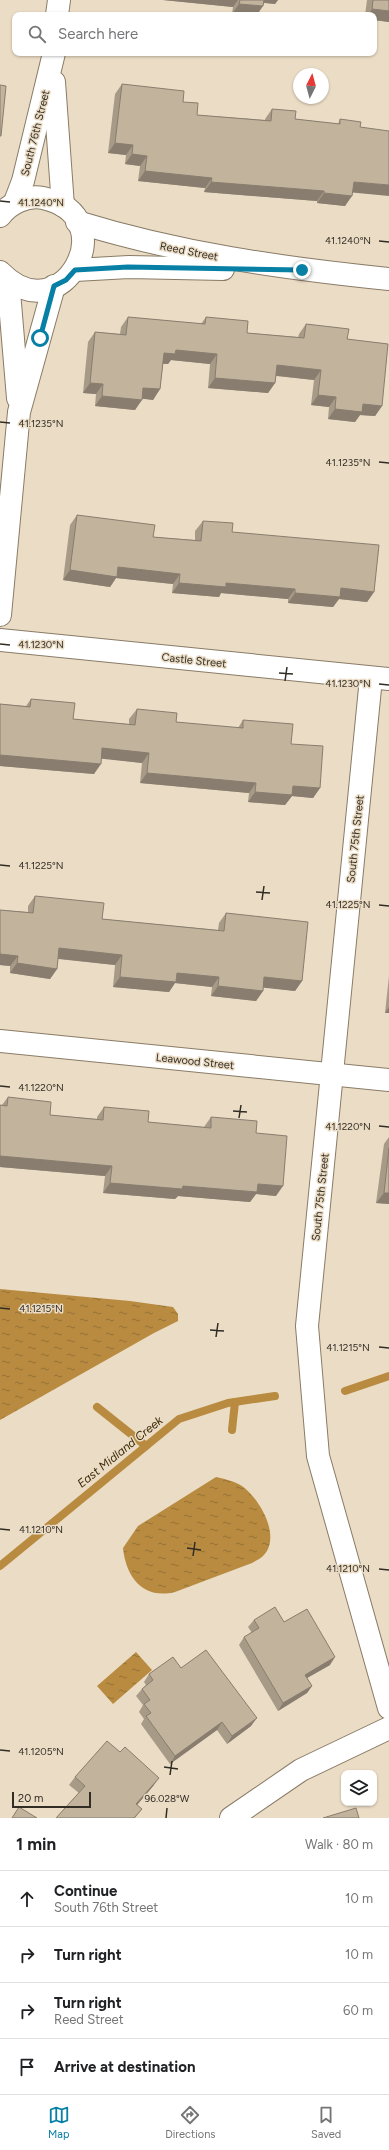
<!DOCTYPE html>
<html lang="en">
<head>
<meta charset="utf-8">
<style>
  :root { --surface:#fff; --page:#f6f6f6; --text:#202124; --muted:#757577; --line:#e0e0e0; --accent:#0880a6 }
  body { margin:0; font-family:Figtree,sans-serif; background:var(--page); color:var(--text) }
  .controls { position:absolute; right:12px; bottom:12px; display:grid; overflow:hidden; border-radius:8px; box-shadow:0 1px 3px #0004 }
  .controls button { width:36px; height:36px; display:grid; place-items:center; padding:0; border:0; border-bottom:1px solid var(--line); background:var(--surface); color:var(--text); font:20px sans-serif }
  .compass { position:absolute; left:293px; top:68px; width:36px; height:36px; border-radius:50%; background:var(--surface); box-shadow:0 1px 3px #0004; rotate:6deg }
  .scale { position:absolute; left:12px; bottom:10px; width:79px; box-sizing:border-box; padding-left:4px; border:2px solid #322d24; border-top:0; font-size:11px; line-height:14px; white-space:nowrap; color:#322d24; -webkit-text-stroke:3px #ebdcc5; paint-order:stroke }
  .stop { position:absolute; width:12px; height:12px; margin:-9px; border:3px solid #0880a6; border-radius:50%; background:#fff }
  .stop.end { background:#0880a6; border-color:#fff; box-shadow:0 1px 4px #0008 }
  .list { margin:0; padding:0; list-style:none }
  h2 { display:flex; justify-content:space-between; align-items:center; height:52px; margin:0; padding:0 16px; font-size:17px }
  h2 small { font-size:13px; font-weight:400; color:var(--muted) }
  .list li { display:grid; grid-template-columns:26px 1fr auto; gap:12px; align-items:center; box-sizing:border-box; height:56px; padding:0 16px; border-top:1px solid var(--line) }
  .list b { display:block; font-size:15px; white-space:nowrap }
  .list p { margin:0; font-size:13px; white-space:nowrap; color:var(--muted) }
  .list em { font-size:13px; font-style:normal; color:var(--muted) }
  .icon { flex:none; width:22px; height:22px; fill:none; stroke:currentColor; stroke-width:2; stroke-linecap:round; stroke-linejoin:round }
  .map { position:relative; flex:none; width:389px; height:1818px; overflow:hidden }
  .search { position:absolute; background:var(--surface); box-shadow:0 1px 3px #0004; left:12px; right:12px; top:12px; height:44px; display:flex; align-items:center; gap:10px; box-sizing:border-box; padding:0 14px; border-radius:8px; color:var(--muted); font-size:15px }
  .sheet { height:276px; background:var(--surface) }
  nav { display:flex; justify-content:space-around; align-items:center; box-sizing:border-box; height:56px; border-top:1px solid var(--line); background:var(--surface); font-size:11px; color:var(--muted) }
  nav a { display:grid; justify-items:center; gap:2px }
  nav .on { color:var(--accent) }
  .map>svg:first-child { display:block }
  .water { fill:url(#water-ripples) }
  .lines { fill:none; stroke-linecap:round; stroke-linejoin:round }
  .stream { stroke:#b88b40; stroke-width:8 }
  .street-casing { stroke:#897b66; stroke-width:24 }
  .street { stroke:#fff; stroke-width:22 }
  .wall { fill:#a79a87 }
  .shaded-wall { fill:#887d6e }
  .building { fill:#c2b39d; stroke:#887d6e }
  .route { stroke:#0880a6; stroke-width:5 }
  .ticks { fill:none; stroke:#322d24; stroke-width:1.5 }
  .labels { text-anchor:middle; stroke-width:3; stroke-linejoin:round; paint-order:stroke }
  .street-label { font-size:11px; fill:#322d24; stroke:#ebdcc5 }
  .water-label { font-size:12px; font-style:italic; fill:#3d2a08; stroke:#ebdcc5 }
  .ticks-label { font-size:10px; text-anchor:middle; fill:#322d24; stroke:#ebdcc5; stroke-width:3; stroke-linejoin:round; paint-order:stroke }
</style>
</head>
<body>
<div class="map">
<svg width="389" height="1818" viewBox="0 0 389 1818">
  <defs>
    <pattern id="water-ripples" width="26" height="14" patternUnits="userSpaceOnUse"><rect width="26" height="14" fill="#b88b40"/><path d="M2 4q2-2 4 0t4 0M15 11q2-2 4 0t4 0" fill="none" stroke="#967235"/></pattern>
  </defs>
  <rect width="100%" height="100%" fill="#ebdcc5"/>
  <g class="water">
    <path d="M0 1289 130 1301 173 1307 178 1314V1321L154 1333 0 1420Z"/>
    <path d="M216 1477C225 1479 234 1481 242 1486 260 1499 282 1537 263 1556 260 1559 255 1561 252 1563L175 1592C143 1600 126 1577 123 1548L138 1526Z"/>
    <path d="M136 1652 152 1670 113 1704 97 1686Z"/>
  </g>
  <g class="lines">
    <g class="stream">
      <path d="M345 1391 389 1376"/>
      <path d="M97 1407 146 1446"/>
      <path d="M232 1430 235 1402"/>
      <path d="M0 1566 179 1419 228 1403 275 1396"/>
    </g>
    <defs>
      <g id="street">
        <path d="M57 15 59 0"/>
        <path d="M54 82 63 206"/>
        <path d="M15 202 23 181 54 53"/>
        <path d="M0 216C10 203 27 195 43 198 127 216 62 336 0 272"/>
        <path d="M77 222C181 254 282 268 389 279"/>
        <path d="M75 270 129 267 223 269"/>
        <path d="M8 280 18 398"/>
        <path d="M0 615 19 412 54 286"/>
        <path d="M0 640 389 679"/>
        <path d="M371 678 307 1326 318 1456 389 1708"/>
        <path d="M0 1041 389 1080"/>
        <path d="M231 1818 301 1770 389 1728"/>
      </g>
    </defs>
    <use href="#street" class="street-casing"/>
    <use href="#street" class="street"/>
  </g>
  <g class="wall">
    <path d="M163 0H278L275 4 264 3 232 14 233 7Z"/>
    <path d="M367 0H389V22L374 20V15H365Z"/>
    <path d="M122 84 183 102 197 115 265 120V119L272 109 295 119 338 124 340 119 353 192 345 206 317 203V201L204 192 205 188 138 181 140 166 125 164 126 155 108 153 115 94Z"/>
    <path d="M128 317 201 324 206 317 247 333 298 337 299 334 306 324 347 339 382 406 375 416 360 415 355 422 328 419 329 407 311 405 314 380 276 376 275 383 268 393 208 388 210 364 171 360 168 364H163L160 389 153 400 142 398 135 410 95 406 96 394 83 393 88 342 95 332 120 334 121 327Z"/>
    <path d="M77 515 153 537 195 540V531L203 521 232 532 374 592 367 602 339 599 333 607 288 603V599L221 593 219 597 172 593 173 584 116 578 110 587 63 580 70 525Z"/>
    <path d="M31 699 73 719 129 724V719L137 709 176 722 238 728 243 720 291 744 320 788 313 798 292 796 285 805 248 802 249 793 140 783 142 763 101 758 94 774 0 766V704L26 706Z"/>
    <path d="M35 896 102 919 218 930 219 923 226 913 302 981 295 991 263 987V991L256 1001 211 996 212 987 175 983 169 992 113 987 115 965 58 959 57 969 50 979 10 973V966L0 965V910L28 912V906Z"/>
    <path d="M389 976V1013H385Z"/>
    <path d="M8 1097 50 1115 97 1119V1117L104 1107 148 1122 204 1127 211 1117 256 1133 276 1196 256 1194 250 1202 178 1196 175 1199 103 1193 105 1176 0 1167V1105H2Z"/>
    <path d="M389 1137V1204L376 1203 384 1144Z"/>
    <path d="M254 1620 284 1622 330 1665 307 1678 312 1686 307 1693 278 1711 239 1645 244 1637 252 1633 248 1627Z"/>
    <path d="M181 1668 251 1726 227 1744 217 1730 170 1764 141 1724 144 1719 139 1712 143 1705 136 1696 142 1689 146 1685 144 1682 149 1674Z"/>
    <path d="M75 1777 154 1785 137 1805 142 1809 135 1818H56L79 1793 69 1785Z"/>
  </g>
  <g class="shaded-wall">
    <path d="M163 0H238L233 7Z"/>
    <path d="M259 0H278L275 4 258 2Z"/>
    <path d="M239 4 263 6 257 15H242L232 14Z"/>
    <path d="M372 9 389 11V22L374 20V15H368Z"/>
    <path d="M115 143 133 145 126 155 108 153Z"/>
    <path d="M132 154 147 156 140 166 125 164Z"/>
    <path d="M145 171 212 178 205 188 138 181Z"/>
    <path d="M211 182 324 191 317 201 204 192Z"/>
    <path d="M354 182 389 185V196L347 192Z"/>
    <path d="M324 193 352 196 345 206 317 203Z"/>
    <path d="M176 350 217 354 210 364 171 360 168 364 157 363 164 353Z"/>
    <path d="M277 365 321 370 314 380 270 375Z"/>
    <path d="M215 378 275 383 268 393 208 388Z"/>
    <path d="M90 383 103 384 96 394 83 393Z"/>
    <path d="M143 388 160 389 153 400 136 398Z"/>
    <path d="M318 395 336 397 329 407 311 405Z"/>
    <path d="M102 396 142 400 135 410 95 406Z"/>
    <path d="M363 404 382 406 375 416 360 415 355 422 328 419 335 409Z"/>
    <path d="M118 567 180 574 173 584 116 578 110 587 63 580 70 570Z"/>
    <path d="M179 583H226L295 589 288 599 221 593 219 597 172 593Z"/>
    <path d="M341 588 374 592 367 602 339 599 333 607 288 603 295 593Z"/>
    <path d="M102 748 149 753 142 763 95 758Z"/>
    <path d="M0 755 101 764 94 774 0 766Z"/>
    <path d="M147 773 256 783 249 793 140 783Z"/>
    <path d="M293 786 320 788 313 798 292 796 285 805 248 802 255 792Z"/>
    <path d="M59 948 122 955 115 965 52 958Z"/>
    <path d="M0 954 18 956 10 966 0 965Z"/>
    <path d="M17 963 57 969 50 979 10 973Z"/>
    <path d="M177 973 219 977 212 987 175 983 169 992 113 987 120 977Z"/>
    <path d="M264 977 302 981 295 991 257 987Z"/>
    <path d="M218 986 263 991 256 1001 211 996Z"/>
    <path d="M389 1007V1013H385Z"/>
    <path d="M0 1156 112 1166 105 1176 0 1167Z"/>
    <path d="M110 1183 258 1184 283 1186 276 1196 256 1194 250 1202 178 1196 175 1199 103 1193Z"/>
    <path d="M384 1193H389V1204L376 1203Z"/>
    <path d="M335 1657 330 1665 300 1682 305 1675Z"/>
    <path d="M312 1686 307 1693 278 1711 283 1703Z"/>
    <path d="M257 1718 251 1726 227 1744 232 1736Z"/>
    <path d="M222 1722 217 1730 170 1764 175 1756Z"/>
    <path d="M159 1778 154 1785 131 1812 136 1804Z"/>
  </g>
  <g class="building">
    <path d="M240 0H264L263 6 239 4Z"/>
    <path d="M373 0H389V11L372 9Z"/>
    <path d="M122 84 184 91 183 102 198 103 197 115 271 121 272 109 296 111 295 119 340 124V119L361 122 360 127 389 131V185L354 182 352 196 324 193V191L211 182 212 178 145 171 147 156 132 154 133 145 115 143Z"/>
    <path d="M0 85 6 86 1 136H0Z"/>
    <path d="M128 317 205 324 206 317 248 321 247 333 304 338 306 324 349 329 347 339 388 344 382 406 363 404 362 412 335 409 336 397 318 395 321 370 277 365 275 383 215 378 217 354 176 350 175 354 164 353 160 389 143 388 142 400 102 396 103 384 90 383 95 332 126 335Z"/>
    <path d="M77 515 155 525 153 537 201 541 203 521 233 523 232 532 379 545 374 592 341 588 340 597 295 593V589L226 583V587L179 583 180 574 118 567 117 577 70 570Z"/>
    <path d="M31 699 75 703 73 719 135 725 137 709 177 713 176 722 243 728V720L293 724 291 744 323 746 320 788 293 786 292 795 255 792 256 783 147 773 149 753 102 748 101 764 0 755V704L30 707Z"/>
    <path d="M35 896 104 903 102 919 224 931 226 913 308 922 302 981 264 977 263 991 218 986 219 977 177 973 176 982 120 977 122 955 59 948 57 969 17 963 18 956 0 954V910L33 913Z"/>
    <path d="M8 1097 51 1102 50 1115 103 1120 104 1107 149 1111 148 1122 211 1128V1117L257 1121 256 1133 287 1136 283 1186 258 1184 257 1192 183 1186 182 1189 110 1183 112 1166 0 1156V1105L7 1106Z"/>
    <path d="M389 1148V1193H384Z"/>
    <path d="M275 1607 284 1622 307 1609 335 1657 305 1675 312 1686 283 1703 244 1637 259 1628 254 1620Z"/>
    <path d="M206 1650 257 1718 232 1736 222 1722 175 1756 146 1716 151 1713 144 1704 150 1700 142 1689 153 1680 149 1674 173 1657 181 1668Z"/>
    <path d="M107 1741 120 1752 125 1747 159 1778 136 1804 142 1809 134 1818H56L85 1786 75 1777Z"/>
    <path d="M19 1807 37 1818H12Z"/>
    <path d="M356 1808 359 1818H323Z"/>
  </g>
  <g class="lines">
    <path class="route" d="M40 338 54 286 66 280 75 270 128 267 302 270"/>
  </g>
  <path class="ticks" d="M0 201 10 202M379 241 389 242M0 422 10 423M379 462 389 463M0 644 10 645M279 673 293 674M285 681 287 667M379 684 389 685M0 865 10 866M256 892 270 893M262 900 264 886M379 905 389 906M0 1086 10 1087M233 1111 247 1112M239 1118 241 1105M379 1126 389 1127M0 1308 10 1309M210 1330 224 1331M216 1337 218 1323M379 1347 389 1348M0 1529 10 1530M187 1548 201 1550M193 1556 195 1542M379 1569 389 1570M0 1750 10 1751M164 1767 178 1769M170 1775 172 1761M166 1818 167 1808"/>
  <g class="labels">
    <g class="street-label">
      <text transform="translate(35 133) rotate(-76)" y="4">South 76th Street</text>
      <text transform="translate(189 251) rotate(11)" y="4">Reed Street</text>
      <text transform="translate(194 660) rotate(6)" y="4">Castle Street</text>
      <text transform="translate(355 839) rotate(-84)" y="4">South 75th Street</text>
      <text transform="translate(195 1061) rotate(6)" y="4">Leawood Street</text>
      <text transform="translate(320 1197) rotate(-84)" y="4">South 75th Street</text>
    </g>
    <g class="water-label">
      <text transform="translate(120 1452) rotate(-39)" y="4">East Midland Creek</text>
    </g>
  </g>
  <g class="ticks-label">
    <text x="41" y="206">41.1240°N</text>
    <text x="348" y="244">41.1240°N</text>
    <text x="41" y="427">41.1235°N</text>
    <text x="348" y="466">41.1235°N</text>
    <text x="41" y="648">41.1230°N</text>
    <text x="348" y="687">41.1230°N</text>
    <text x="41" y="869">41.1225°N</text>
    <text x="348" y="908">41.1225°N</text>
    <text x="41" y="1091">41.1220°N</text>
    <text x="348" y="1130">41.1220°N</text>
    <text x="41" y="1312">41.1215°N</text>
    <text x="348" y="1351">41.1215°N</text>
    <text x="41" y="1533">41.1210°N</text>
    <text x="348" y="1572">41.1210°N</text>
    <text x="41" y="1755">41.1205°N</text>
    <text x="167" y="1802">96.028°W</text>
  </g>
</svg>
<div class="controls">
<button><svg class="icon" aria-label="layers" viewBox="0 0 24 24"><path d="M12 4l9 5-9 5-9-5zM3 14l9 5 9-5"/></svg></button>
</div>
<svg class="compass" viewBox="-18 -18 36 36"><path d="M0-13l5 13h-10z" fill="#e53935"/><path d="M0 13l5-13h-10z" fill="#757577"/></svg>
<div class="scale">20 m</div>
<div class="stop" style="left:40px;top:338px"></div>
<div class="stop end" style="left:302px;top:270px"></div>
<div class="search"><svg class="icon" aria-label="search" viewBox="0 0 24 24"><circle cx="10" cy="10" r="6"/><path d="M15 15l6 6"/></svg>Search here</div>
</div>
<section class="sheet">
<h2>1 min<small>Walk · 80 m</small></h2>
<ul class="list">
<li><svg class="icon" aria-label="ahead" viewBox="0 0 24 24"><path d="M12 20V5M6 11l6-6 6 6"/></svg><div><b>Continue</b><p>South 76th Street</p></div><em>10 m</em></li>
<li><svg class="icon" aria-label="right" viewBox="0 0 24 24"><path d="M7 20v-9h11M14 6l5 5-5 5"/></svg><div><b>Turn right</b></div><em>10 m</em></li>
<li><svg class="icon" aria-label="right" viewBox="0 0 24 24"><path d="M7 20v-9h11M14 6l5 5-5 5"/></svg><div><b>Turn right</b><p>Reed Street</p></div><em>60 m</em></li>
<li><svg class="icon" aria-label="arrive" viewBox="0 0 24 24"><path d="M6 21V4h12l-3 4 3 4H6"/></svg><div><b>Arrive at destination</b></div></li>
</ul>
</section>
<nav>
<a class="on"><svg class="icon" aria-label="map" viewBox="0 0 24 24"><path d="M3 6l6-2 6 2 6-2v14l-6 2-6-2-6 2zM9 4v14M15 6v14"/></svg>Map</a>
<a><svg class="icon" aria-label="directions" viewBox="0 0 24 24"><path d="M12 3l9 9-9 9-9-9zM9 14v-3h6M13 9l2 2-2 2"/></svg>Directions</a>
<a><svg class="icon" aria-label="saved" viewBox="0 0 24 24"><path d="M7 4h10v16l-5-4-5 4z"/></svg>Saved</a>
</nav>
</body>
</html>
